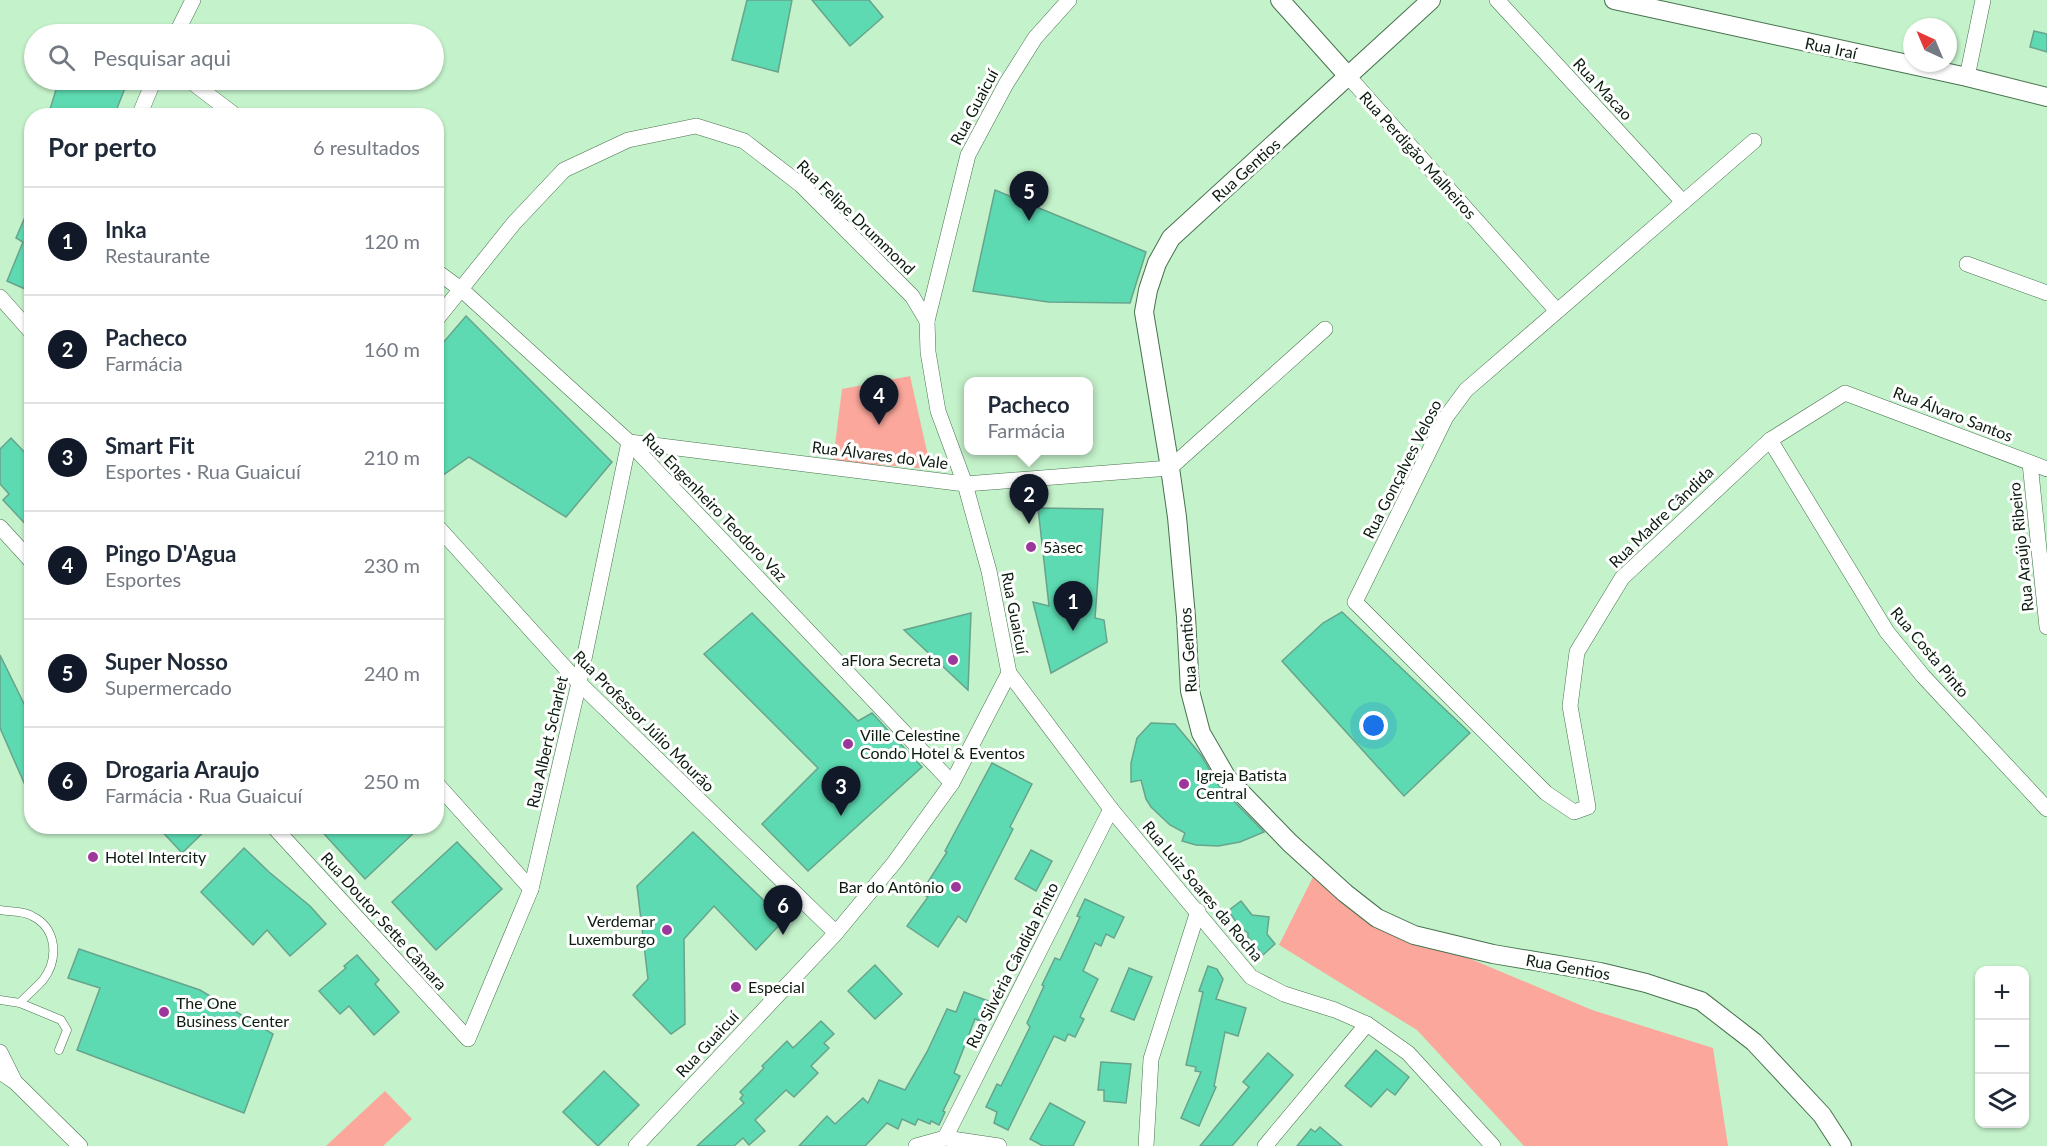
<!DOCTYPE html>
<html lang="pt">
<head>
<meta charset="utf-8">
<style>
  :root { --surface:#fff; --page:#f2f2f3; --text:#1f2937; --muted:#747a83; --line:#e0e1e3; --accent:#111827 }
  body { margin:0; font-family:Lato,sans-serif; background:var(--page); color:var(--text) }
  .controls { position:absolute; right:18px; bottom:18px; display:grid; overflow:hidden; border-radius:12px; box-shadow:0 2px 4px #0004 }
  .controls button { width:54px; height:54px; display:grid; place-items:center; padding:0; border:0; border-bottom:2px solid var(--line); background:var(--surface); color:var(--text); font:30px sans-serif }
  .compass { position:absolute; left:1903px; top:18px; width:54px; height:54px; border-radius:50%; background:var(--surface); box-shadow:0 2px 4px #0004; rotate:316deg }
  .you { position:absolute; left:1374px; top:726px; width:21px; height:21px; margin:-15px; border:4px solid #fff; border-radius:50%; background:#1a73e8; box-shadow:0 0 0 9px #1a73e833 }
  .badge { display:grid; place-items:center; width:39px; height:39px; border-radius:50%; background:var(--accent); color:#fff; font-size:20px; font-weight:700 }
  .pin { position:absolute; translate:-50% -50px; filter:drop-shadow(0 2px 3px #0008) }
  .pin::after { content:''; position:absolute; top:32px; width:21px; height:18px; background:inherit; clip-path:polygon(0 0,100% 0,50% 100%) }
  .popup { position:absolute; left:964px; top:377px; width:129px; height:78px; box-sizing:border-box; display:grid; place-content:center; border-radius:12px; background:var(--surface); filter:drop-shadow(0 2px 4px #0005); font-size:20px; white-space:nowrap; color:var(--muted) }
  .popup b { font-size:22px; color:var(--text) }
  .popup::after { content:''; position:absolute; left:50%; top:100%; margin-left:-12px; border:12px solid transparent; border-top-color:var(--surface) }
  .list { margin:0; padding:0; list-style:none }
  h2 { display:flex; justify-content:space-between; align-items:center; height:78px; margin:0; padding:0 24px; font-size:26px }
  h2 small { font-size:20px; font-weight:400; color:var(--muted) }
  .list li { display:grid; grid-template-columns:39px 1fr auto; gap:18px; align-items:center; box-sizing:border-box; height:108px; padding:0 24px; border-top:2px solid var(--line) }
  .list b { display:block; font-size:22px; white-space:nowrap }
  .list p { margin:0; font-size:20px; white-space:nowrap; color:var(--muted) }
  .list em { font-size:20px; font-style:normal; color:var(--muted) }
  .icon { flex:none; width:33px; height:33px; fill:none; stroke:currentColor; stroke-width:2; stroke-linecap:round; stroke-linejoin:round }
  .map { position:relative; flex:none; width:2047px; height:1146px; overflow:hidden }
  .search { position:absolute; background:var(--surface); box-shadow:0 2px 4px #0004; left:24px; top:24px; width:420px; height:66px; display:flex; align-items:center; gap:15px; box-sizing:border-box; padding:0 21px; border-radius:33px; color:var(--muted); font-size:22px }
  .panel { position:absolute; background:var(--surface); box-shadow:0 2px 4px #0004; left:24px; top:108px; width:420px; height:726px; border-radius:24px }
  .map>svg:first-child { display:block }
  .green { fill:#fba79c }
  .building { fill:#5ddab1; stroke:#67a48d; stroke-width:1.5 }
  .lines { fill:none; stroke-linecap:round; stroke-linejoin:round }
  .service-casing { stroke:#48724f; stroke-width:9 }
  .minor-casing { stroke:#48724f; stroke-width:16 }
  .tertiary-casing { stroke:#48724f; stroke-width:20 }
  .service { stroke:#fff; stroke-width:8 }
  .minor { stroke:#fff; stroke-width:15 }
  .tertiary { stroke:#fff; stroke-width:18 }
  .poi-dot { fill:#9c379b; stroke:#fff; stroke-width:2 }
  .labels { text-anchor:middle; stroke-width:6; stroke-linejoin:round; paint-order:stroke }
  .street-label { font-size:16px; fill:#0c1d0f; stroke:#fff }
  .poi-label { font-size:16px; fill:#0c1d0f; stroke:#fff; text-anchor:start }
</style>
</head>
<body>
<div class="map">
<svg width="2047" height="1146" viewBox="0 0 2047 1146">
  <rect width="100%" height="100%" fill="#c4f2ca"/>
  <g class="green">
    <path d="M910 376 931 469 833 461 842 389Z"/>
    <path d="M1316 871 1383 922 1592 1010 1713 1048 1728 1146H1524L1417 1030 1279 945Z"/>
    <path d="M385 1091 412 1119 383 1146H326Z"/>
  </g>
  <g class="building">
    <path d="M747 0H792L778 72 732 60Z"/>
    <path d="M812 0H869L883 17 850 46Z"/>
    <path d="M2034 31 2047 34V52L2030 47Z"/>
    <path d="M59 80H118L127 83 114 116H48Z"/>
    <path d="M995 190 1146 252 1130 303 1048 302 973 291Z"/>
    <path d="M32 201V292L7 281 23 242 16 238Z"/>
    <path d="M466 316 612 462 566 517 469 457 436 480V351Z"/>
    <path d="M11 438 32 460V531L3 500 9 494 0 484V449Z"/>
    <path d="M1038 508 1103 509 1095 618 1104 620 1107 642 1051 673 1033 602 1049 606Z"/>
    <path d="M1342 612 1470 733 1404 796 1282 661 1323 623Z"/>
    <path d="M752 613 858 721 872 713 922 767 808 871 762 824 818 768 704 654Z"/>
    <path d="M971 613 968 690 904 630Z"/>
    <path d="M0 655 32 720V801L0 728Z"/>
    <path d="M1151 723 1175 724 1201 755 1219 786 1264 832 1240 842 1218 846 1196 845 1182 841 1185 833 1170 825 1151 807 1146 799 1141 780 1131 782V763L1137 738Z"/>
    <path d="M992 763 1032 784 1010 827 1013 829 966 922 958 916 938 947 907 926 928 897 921 893 947 852 945 851Z"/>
    <path d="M157 826H210L182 853Z"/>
    <path d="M317 826H421L365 879Z"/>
    <path d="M693 832 784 920 756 950 714 906 684 939 685 1024 671 1034 633 995 648 979 637 886Z"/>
    <path d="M457 842 502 889 436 950 392 902Z"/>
    <path d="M244 848 269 872 310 906 326 924 290 956 267 930 253 945 201 892Z"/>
    <path d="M1031 850 1052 861 1036 891 1015 879Z"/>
    <path d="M1085 899 1124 917 1114 938 1106 934 1101 946 1095 943 1083 971 1098 979 1080 1017 1084 1019 1075 1037 1068 1034 1065 1041 1054 1036 1008 1130 994 1123 997 1112 986 1107 997 1084 1001 1086 1030 1027 1027 1023 1044 986 1042 985 1055 958 1060 960 1080 917 1077 916Z"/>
    <path d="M1241 901 1252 915 1269 917 1267 934 1275 944 1263 955 1248 937V933L1240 927 1228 911Z"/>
    <path d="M79 949 200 990 273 1034 244 1113 77 1050 100 988 68 978Z"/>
    <path d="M357 955 379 980 375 984 399 1012 374 1035 349 1006 340 1014 319 991 346 968 344 966Z"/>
    <path d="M875 965 902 994 875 1019 848 991Z"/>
    <path d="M1208 966 1217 969 1223 979 1216 999 1246 1008 1238 1036 1225 1032 1214 1086 1216 1087 1199 1126 1181 1118 1201 1072 1195 1071 1196 1067 1186 1065 1203 992 1199 991Z"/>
    <path d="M1129 968 1152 977 1134 1020 1111 1011Z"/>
    <path d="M964 992 991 1002 984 1022 975 1019 954 1073 960 1076 943 1111 945 1112 939 1125 931 1121 930 1124 918 1119 915 1125 902 1119 898 1129 887 1123 865 1146H799L827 1116 835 1124 863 1098 868 1103 879 1080 905 1090 927 1052 947 1009 956 1012Z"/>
    <path d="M821 1021 834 1034 824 1043 829 1048 811 1066 818 1073 794 1097 786 1090 755 1120 765 1131 749 1145 743 1138 734 1146H697L744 1103 740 1099 743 1095 740 1092 764 1068 762 1066 787 1041 793 1048Z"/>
    <path d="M1376 1050 1409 1077 1395 1095 1387 1089 1371 1107 1345 1086Z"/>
    <path d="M1268 1053 1293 1075 1232 1146H1200L1249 1087 1243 1082Z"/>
    <path d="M1101 1062 1131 1064 1126 1103 1104 1101V1090H1098Z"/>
    <path d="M604 1071 639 1105 598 1146 563 1112Z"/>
    <path d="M1050 1103 1085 1122 1073 1146H1043L1030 1139Z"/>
    <path d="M1320 1127 1342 1146H1297L1311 1129 1315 1132Z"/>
  </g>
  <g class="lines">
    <defs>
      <g id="service">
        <path d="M0 910C10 912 24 911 32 916 57 928 59 959 43 980 36 988 27 995 20 1003"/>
        <path d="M0 1000 20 1003 61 1020 67 1030 59 1050"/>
      </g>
      <g id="minor">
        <path d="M1497 0 1683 202"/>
        <path d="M176 34 193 0"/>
        <path d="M1348 76 1557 311"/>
        <path d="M1967 77 1983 0"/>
        <path d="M189 80 236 116"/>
        <path d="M139 116 154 80"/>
        <path d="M1754 141 1466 390 1446 417 1355 602 1546 793 1574 812 1588 807 1570 706 1577 652 1622 578 1770 440 1845 393 2047 469"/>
        <path d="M1967 264 2047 293"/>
        <path d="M436 271 462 290 629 442 952 783"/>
        <path d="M0 297 32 333"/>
        <path d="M436 320 514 223 564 170 628 140 696 126 744 141 801 185 912 296 927 321"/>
        <path d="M1770 440 1887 632 1923 676 2047 809"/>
        <path d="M629 442 965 484 1170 468 1325 329"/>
        <path d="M2030 463 2047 627"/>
        <path d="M436 525 579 683 836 933"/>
        <path d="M0 527 32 562"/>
        <path d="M1009 673 1111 809 1251 977 1284 994 1335 1010 1367 1024 1408 1053 1493 1146"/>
        <path d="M436 783 531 889"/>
        <path d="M273 826 468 1039 531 889 579 683 629 442"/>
        <path d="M0 1052 14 1080"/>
        <path d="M0 1072 15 1082 80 1146"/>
        <path d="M945 1138 1111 809"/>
        <path d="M636 1146 836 933 894 863 952 783 1009 673 989 571 965 484 938 411 928 352 927 321 968 155 1006 84 1035 38 1069 0"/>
        <path d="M916 1146 945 1138 999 1146"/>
        <path d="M1146 1146 1151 1059 1198 911"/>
        <path d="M1265 1146 1367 1024"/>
      </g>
      <g id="tertiary">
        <path d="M1280 0 1348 76"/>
        <path d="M1431 0 1171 238 1157 263 1148 290 1144 312 1170 468 1177 517 1186 617 1190 691 1201 733 1227 778 1290 843 1345 893 1377 918 1414 935 1493 954 1600 972 1646 983 1701 1001 1754 1042 1822 1115 1842 1146"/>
        <path d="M1614 0 1967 77 2047 97"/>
      </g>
    </defs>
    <use href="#service" class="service-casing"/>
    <use href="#minor" class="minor-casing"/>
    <use href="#tertiary" class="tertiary-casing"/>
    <use href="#service" class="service"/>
    <use href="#minor" class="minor"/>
    <use href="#tertiary" class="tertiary"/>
  </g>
  <g class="poi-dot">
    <circle cx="1031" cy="547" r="6"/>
    <circle cx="953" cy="660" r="6"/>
    <circle cx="848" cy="744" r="6"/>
    <circle cx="1184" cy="784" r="6"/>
    <circle cx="93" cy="857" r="6"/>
    <circle cx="956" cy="887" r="6"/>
    <circle cx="667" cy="930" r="6"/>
    <circle cx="736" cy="987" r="6"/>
    <circle cx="164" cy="1012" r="6"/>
  </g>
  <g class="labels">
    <g class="street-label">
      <text transform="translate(1831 48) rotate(12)" y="6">Rua Iraí</text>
      <text transform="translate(1603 89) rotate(47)" y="6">Rua Macao</text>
      <text transform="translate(974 107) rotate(-62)" y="6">Rua Guaicuí</text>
      <text transform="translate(1418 155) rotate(48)" y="6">Rua Perdigão Malheiros</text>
      <text transform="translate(1246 170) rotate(-42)" y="6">Rua Gentios</text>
      <text transform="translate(856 217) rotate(44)" y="6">Rua Felipe Drummond</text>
      <text transform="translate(1953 414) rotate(21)" y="6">Rua Álvaro Santos</text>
      <text transform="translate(880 455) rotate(7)" y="6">Rua Álvares do Vale</text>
      <text transform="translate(1402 469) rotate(-63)" y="6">Rua Gonçalves Veloso</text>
      <text transform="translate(715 507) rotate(46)" y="6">Rua Engenheiro Teodoro Vaz</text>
      <text transform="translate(1661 517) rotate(-44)" y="6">Rua Madre Cândida</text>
      <text transform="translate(2021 547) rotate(-96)" y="6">Rua Araújo Ribeiro</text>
      <text transform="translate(1015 613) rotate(79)" y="6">Rua Guaicuí</text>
      <text transform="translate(1188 650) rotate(-94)" y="6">Rua Gentios</text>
      <text transform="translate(1930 652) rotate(50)" y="6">Rua Costa Pinto</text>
      <text transform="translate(644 721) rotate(45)" y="6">Rua Professor Júlio Mourão</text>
      <text transform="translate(547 742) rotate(-77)" y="6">Rua Albert Scharlet</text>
      <text transform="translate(1203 891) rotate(50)" y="6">Rua Luiz Soares da Rocha</text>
      <text transform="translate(384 921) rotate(48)" y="6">Rua Doutor Sette Câmara</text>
      <text transform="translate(1012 965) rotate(-63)" y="6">Rua Silvéria Cândida Pinto</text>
      <text transform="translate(1568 967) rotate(10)" y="6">Rua Gentios</text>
      <text transform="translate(707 1044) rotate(-47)" y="6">Rua Guaicuí</text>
    </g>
    <g class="poi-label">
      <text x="1043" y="553">5àsec</text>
      <text x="941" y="666" text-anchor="end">aFlora Secreta</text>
      <text x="860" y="741">Ville Celestine<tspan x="860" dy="18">Condo Hotel &amp; Eventos</tspan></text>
      <text x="1196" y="781">Igreja Batista<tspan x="1196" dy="18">Central</tspan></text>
      <text x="105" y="863">Hotel Intercity</text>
      <text x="944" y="893" text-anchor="end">Bar do Antônio</text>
      <text x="655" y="927" text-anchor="end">Verdemar<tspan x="655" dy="18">Luxemburgo</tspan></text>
      <text x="748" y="993">Especial</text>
      <text x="176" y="1009">The One<tspan x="176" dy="18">Business Center</tspan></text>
    </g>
  </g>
</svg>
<div class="controls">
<button>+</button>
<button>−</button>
<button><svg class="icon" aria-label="layers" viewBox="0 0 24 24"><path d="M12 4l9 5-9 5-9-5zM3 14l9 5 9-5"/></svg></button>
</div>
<svg class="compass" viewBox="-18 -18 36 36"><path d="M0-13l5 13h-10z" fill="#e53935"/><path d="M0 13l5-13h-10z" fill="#747a83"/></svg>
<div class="you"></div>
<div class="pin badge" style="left:1073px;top:631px">1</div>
<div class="pin badge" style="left:1029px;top:524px">2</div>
<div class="popup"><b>Pacheco</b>Farmácia</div>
<div class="pin badge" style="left:841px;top:816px">3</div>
<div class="pin badge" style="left:879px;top:425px">4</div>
<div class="pin badge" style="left:1029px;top:221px">5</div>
<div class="pin badge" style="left:783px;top:935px">6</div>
<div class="search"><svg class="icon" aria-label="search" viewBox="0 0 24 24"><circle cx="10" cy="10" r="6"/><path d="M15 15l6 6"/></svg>Pesquisar aqui</div>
<section class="panel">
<h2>Por perto<small>6 resultados</small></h2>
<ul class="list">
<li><span class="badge">1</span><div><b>Inka</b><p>Restaurante</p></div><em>120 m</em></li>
<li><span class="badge">2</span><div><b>Pacheco</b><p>Farmácia</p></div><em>160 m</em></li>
<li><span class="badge">3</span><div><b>Smart Fit</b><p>Esportes · Rua Guaicuí</p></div><em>210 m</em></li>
<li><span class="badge">4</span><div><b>Pingo D'Agua</b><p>Esportes</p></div><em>230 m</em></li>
<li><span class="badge">5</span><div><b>Super Nosso</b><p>Supermercado</p></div><em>240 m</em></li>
<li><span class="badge">6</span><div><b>Drogaria Araujo</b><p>Farmácia · Rua Guaicuí</p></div><em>250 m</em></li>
</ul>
</section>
</div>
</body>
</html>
